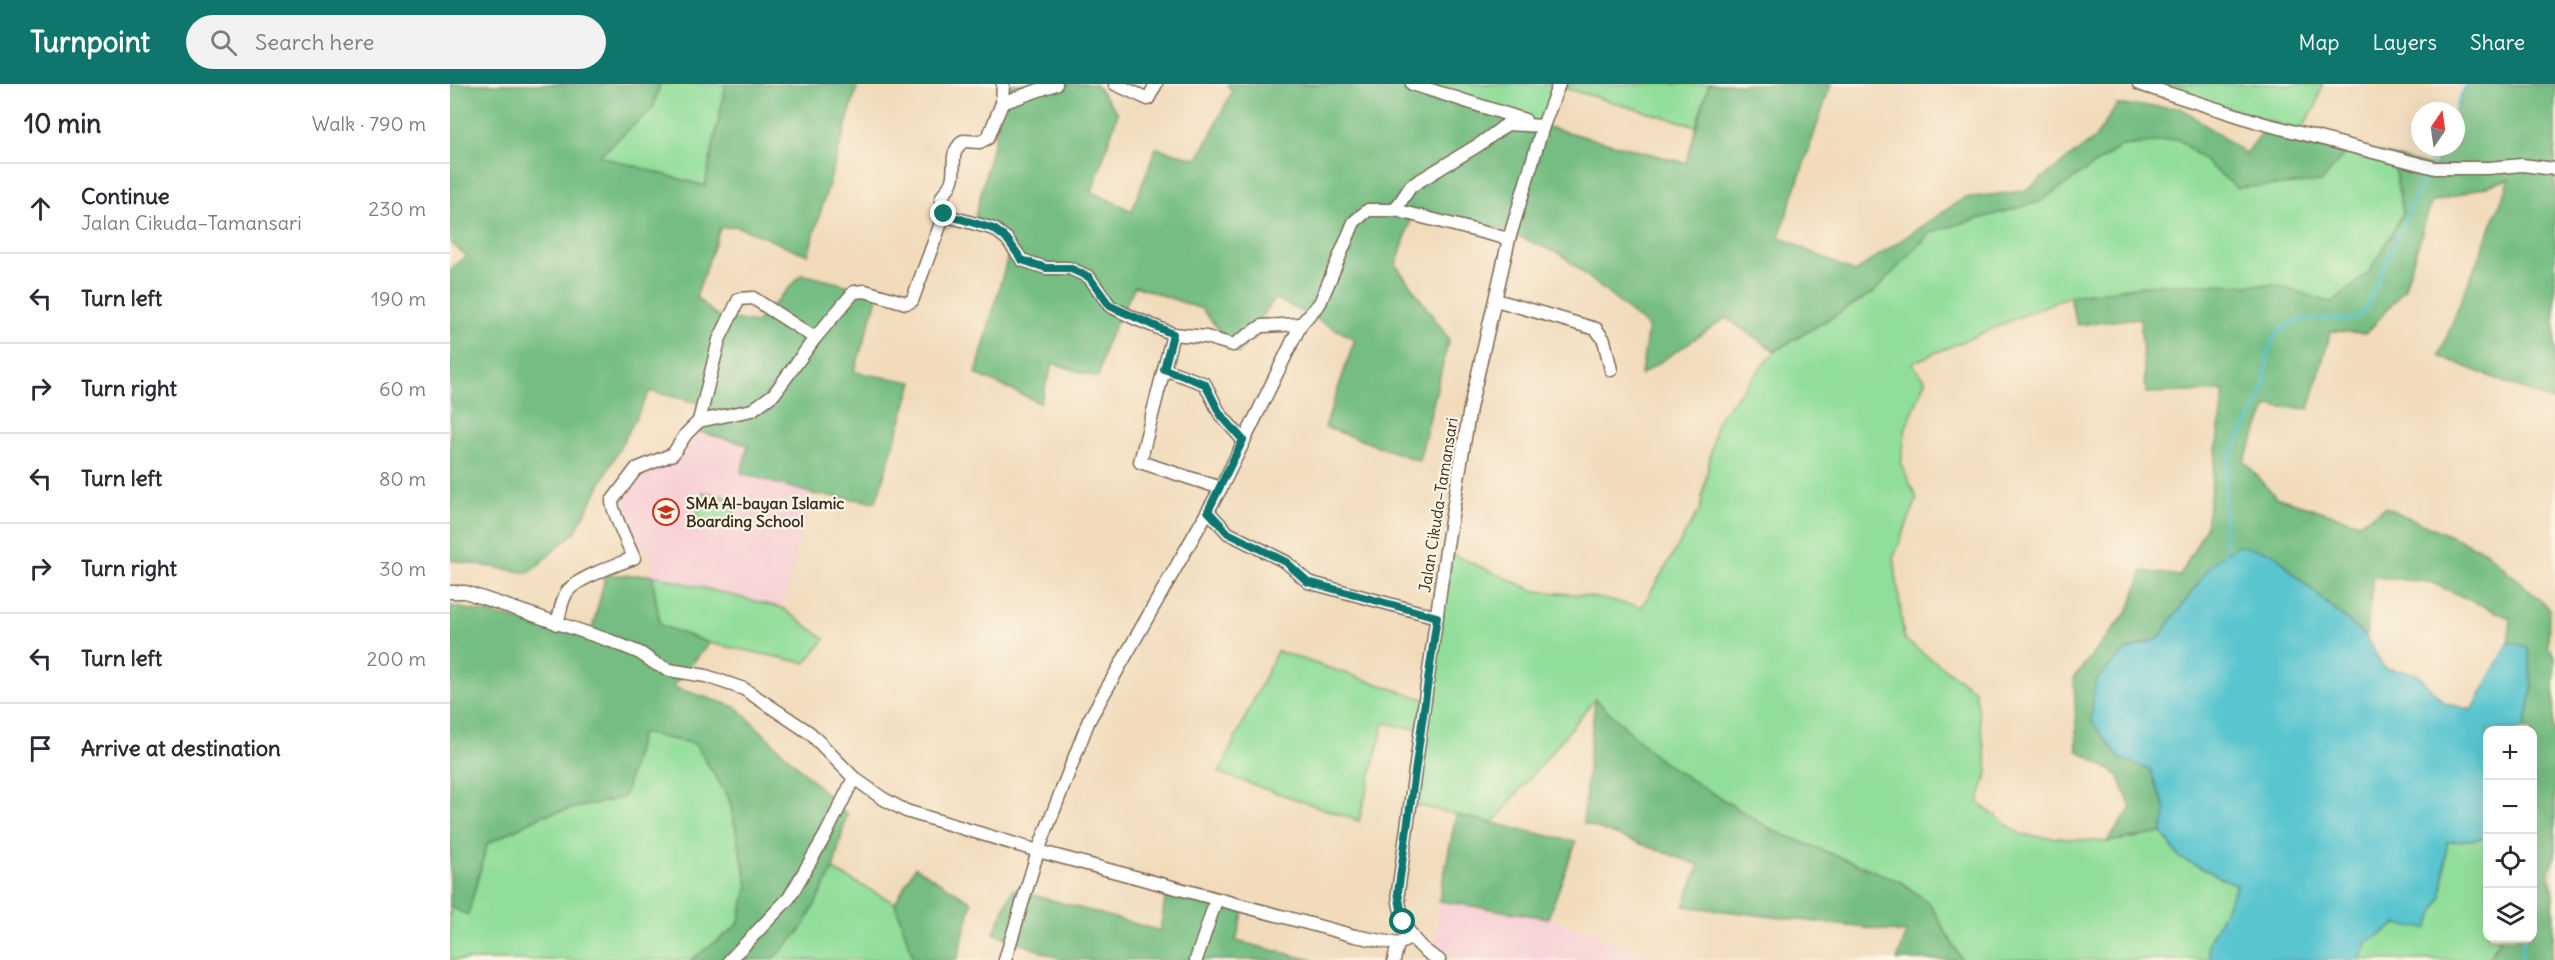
<!DOCTYPE html>
<html lang="en">
<head>
<meta charset="utf-8">
<style>
  :root { --surface:#fff; --page:#f2f2f3; --text:#2b2b33; --muted:#7c7c81; --line:#e1e1e2; --accent:#0f766e }
  body { margin:0; font-family:Delius,sans-serif; background:var(--page); color:var(--text) }
  .controls { position:absolute; right:18px; bottom:18px; display:grid; overflow:hidden; border-radius:12px; box-shadow:0 6px 24px #0002 }
  .controls button { width:54px; height:54px; display:grid; place-items:center; padding:0; border:0; border-bottom:2px solid var(--line); background:var(--surface); color:var(--text); font:30px sans-serif }
  .compass { position:absolute; left:1961px; top:18px; width:54px; height:54px; border-radius:50%; background:var(--surface); box-shadow:0 6px 24px #0002; rotate:13deg }
  .stop { position:absolute; width:18px; height:18px; margin:-14px; border:4px solid #0f766e; border-radius:50%; background:#fff }
  .stop.end { background:#0f766e; border-color:#fff; box-shadow:0 2px 6px #0008 }
  .list { margin:0; padding:0; list-style:none }
  h2 { display:flex; justify-content:space-between; align-items:center; height:78px; margin:0; padding:0 24px; font-size:26px }
  h2 small { font-size:20px; font-weight:400; color:var(--muted) }
  .list li { display:grid; grid-template-columns:39px 1fr auto; gap:18px; align-items:center; box-sizing:border-box; height:90px; padding:0 24px; border-top:2px solid var(--line) }
  .list b { display:block; font-size:22px; white-space:nowrap }
  .list p { margin:0; font-size:20px; white-space:nowrap; color:var(--muted) }
  .list em { font-size:20px; font-style:normal; color:var(--muted) }
  .icon { flex:none; width:33px; height:33px; fill:none; stroke:currentColor; stroke-width:2; stroke-linecap:round; stroke-linejoin:round }
  .map { position:relative; flex:none; width:2105px; height:876px; overflow:hidden }
  header { display:flex; align-items:center; gap:36px; box-sizing:border-box; height:84px; padding:0 30px; background:var(--accent); color:#fff }
  header strong { font-size:28px }
  nav { display:flex; gap:33px; margin-inline-start:auto; font-size:21px }
  .search { width:420px; height:54px; background:var(--page); display:flex; align-items:center; gap:15px; box-sizing:border-box; padding:0 21px; border-radius:33px; color:var(--muted); font-size:22px }
  main { display:flex }
  aside { flex:1; background:var(--surface) }
  .map>svg:first-child { display:block }
  .built { fill:#f7cfd4 }
  .green { fill:#91de9a; stroke:#66845c; stroke-width:1.5 }
  .forest { fill:#74bd82; stroke:#587450; stroke-width:1.5 }
  .water { fill:#58c5cf; stroke:#4a7876; stroke-width:1.5 }
  .lines { fill:none; stroke-linecap:round; stroke-linejoin:round }
  .stream { stroke:#58c5cf; stroke-width:3 }
  .minor-casing { stroke:#7b6855; stroke-width:15 }
  .minor { stroke:#fff; stroke-width:12 }
  .route { stroke:#0f766e; stroke-width:8 }
  .labels { text-anchor:middle; stroke-width:4.5; stroke-linejoin:round; paint-order:stroke }
  .poi-label { font-size:16px; font-weight:bold; fill:#3b2a1e; stroke:#fcf5e5; text-anchor:start }
  .street-label { font-size:16px; fill:#3b2a1e; stroke:#fcf5e5 }
</style>
</head>
<body>
<header>
<strong>Turnpoint</strong>
<div class="search"><svg class="icon" aria-label="search" viewBox="0 0 24 24"><circle cx="10" cy="10" r="6"/><path d="M15 15l6 6"/></svg>Search here</div>
<nav><a>Map</a><a>Layers</a><a>Share</a></nav>
</header>
<main>
<aside>
<h2>10 min<small>Walk · 790 m</small></h2>
<ul class="list">
<li><svg class="icon" aria-label="ahead" viewBox="0 0 24 24"><path d="M12 20V5M6 11l6-6 6 6"/></svg><div><b>Continue</b><p>Jalan Cikuda–Tamansari</p></div><em>230 m</em></li>
<li><svg class="icon" aria-label="left" viewBox="0 0 24 24"><path d="M17 20v-9H6M10 6l-5 5 5 5"/></svg><div><b>Turn left</b></div><em>190 m</em></li>
<li><svg class="icon" aria-label="right" viewBox="0 0 24 24"><path d="M7 20v-9h11M14 6l5 5-5 5"/></svg><div><b>Turn right</b></div><em>60 m</em></li>
<li><svg class="icon" aria-label="left" viewBox="0 0 24 24"><path d="M17 20v-9H6M10 6l-5 5 5 5"/></svg><div><b>Turn left</b></div><em>80 m</em></li>
<li><svg class="icon" aria-label="right" viewBox="0 0 24 24"><path d="M7 20v-9h11M14 6l5 5-5 5"/></svg><div><b>Turn right</b></div><em>30 m</em></li>
<li><svg class="icon" aria-label="left" viewBox="0 0 24 24"><path d="M17 20v-9H6M10 6l-5 5 5 5"/></svg><div><b>Turn left</b></div><em>200 m</em></li>
<li><svg class="icon" aria-label="arrive" viewBox="0 0 24 24"><path d="M6 21V4h12l-3 4 3 4H6"/></svg><div><b>Arrive at destination</b></div></li>
</ul>
</aside>
<div class="map">
<svg width="2105" height="876" viewBox="0 0 2105 876">
  <rect width="100%" height="100%" fill="#fcf5e5"/>
  <filter id="ink" filterUnits="userSpaceOnUse"><feTurbulence type="fractalNoise" baseFrequency=".0167" numOctaves="2"/><feDisplacementMap in="SourceGraphic" scale="12" xChannelSelector="R" yChannelSelector="G"/><feConvolveMatrix kernelMatrix="1 2 1 2 8 2 1 2 1" color-interpolation-filters="sRGB"/></filter>
  <filter id="wash" filterUnits="userSpaceOnUse"><feTurbulence type="fractalNoise" baseFrequency=".008" numOctaves="4" result="noise"/><feDisplacementMap in="SourceGraphic" scale="24" xChannelSelector="R" yChannelSelector="G"/><feGaussianBlur stdDeviation="1.35" result="paint"/><feColorMatrix in="noise" values="0 0 0 0 0 0 0 0 0 0 0 0 0 0 0 0 0 1.4 0 .05"/><feComposite in="paint" operator="in"/></filter>
  <g filter="url(#wash)">
    <rect width="100%" height="100%" fill="#f1dbbb"/>
    <g class="built">
      <path d="M243 346 299 361 291 389 363 410 332 524 202 491 200 465 182 457 173 421 192 385 223 379Z"/>
      <path d="M989 817 1098 834 1213 876H1012L985 866Z"/>
    </g>
    <g class="green">
      <path d="M210 0H276L255 102 149 72 202 24Z"/>
      <path d="M948 0H1259L1246 42 1107 2 1090 41 1022 16Z"/>
      <path d="M1696 0H1872L1867 20 1850 47Z"/>
      <path d="M1728 55 1787 104 1901 61 1942 72 1953 129 1920 187 1883 219 1825 201 1709 200 1619 212 1462 279 1476 297 1456 343 1451 380 1467 415 1444 472 1454 555 1525 607 1538 687 1528 719 1572 751 1657 758 1712 749 1730 774 1787 801 1758 860 1760 876H1512L1479 819 1451 798 1322 746 1212 678 1145 615 1043 739 965 721 973 646 934 639 909 737 769 689 827 567 977 616 995 467 1085 507 1131 511 1192 523 1250 425 1267 336 1325 267 1423 209 1481 148 1589 118 1672 62Z"/>
      <path d="M253 408 287 416 280 444 246 436Z"/>
      <path d="M202 491 332 524 375 555 356 579 259 559 210 541Z"/>
      <path d="M191 649 245 659 279 714 298 801 288 841 241 876H0V823L18 830 37 760 93 731 174 713Z"/>
      <path d="M2037 754 2038 854H2050L2038 876H1910L1917 859 1992 811 1997 758Z"/>
      <path d="M383 786 445 819 464 876H322L352 845Z"/>
    </g>
    <g class="forest">
      <path d="M0 0H210L203 24 149 72 255 102 276 0H393L407 4 358 171 286 142 270 144 246 213 267 232 306 239 352 190 429 209 404 288 463 298 426 418 363 410 291 389 298 361 243 346 249 319 200 307 125 448 79 489 0 476V185L17 172 0 159Z"/>
      <path d="M558 0H645L668 29 642 108 682 127 706 64 748 75 782 8 777 0H948L1022 16 1090 41 1236 79 1259 0H1381L1329 153 1404 188 1514 114 1575 107 1645 54 1667 21 1731 24 1796 70 1820 38 1901 61 1872 98 1787 104 1728 55 1672 62 1589 118 1481 148 1423 209 1325 267 1276 234 1191 291 1198 243 1112 171 1051 145 963 130 946 181 999 255 969 377 875 343 905 255 825 214 788 270 752 225 685 202 655 262 648 294 603 279 590 319 526 290 562 157 525 134Z"/>
      <path d="M2017 0H2105V318L1989 272 2060 95 1981 119 1954 206 1917 249 1881 247 1859 325 1818 322 1794 377 1826 413 1909 439 1935 423 2035 467 2099 524 2098 562 2105 572 2103 647 2105 648V773L2099 786C2105 817 2105 845 2101 876H2038L2050 854H2082V646H2074L2082 607 2078 564 2059 558 2060 534 1980 498 1923 493 1916 553 1844 490 1824 469 1762 480 1708 555 1675 567 1669 674 1700 686 1716 725 1712 749 1657 758 1681 724 1668 691 1627 666 1624 593 1679 526 1693 487 1730 492 1756 443 1774 307 1696 309 1690 234 1627 241 1619 212 1709 200 1825 201 1883 219 1920 187 1953 129 1942 72 1984 83 1992 63H2006V28Z"/>
      <path d="M156 491H202L210 541 259 559 223 603 286 623 397 730 383 786 352 845 322 876H241L288 841 298 801 279 714 245 660 191 649 174 713 93 731 37 760 18 831 0 823V522L141 550Z"/>
      <path d="M1145 615 1212 678 1322 746 1451 798 1479 819 1512 876H1447L1457 849 1234 822 1249 781 1133 739Z"/>
      <path d="M1006 731 1126 758 1098 834 989 817Z"/>
      <path d="M465 783 522 818 507 876H464L445 819Z"/>
      <path d="M717 802 795 822 786 857 863 876H613L544 849 563 805 710 847Z"/>
    </g>
    <path class="water" d="M1787 461 1824 469 1851 497 1916 553 1934 584 1968 590 1994 619 2022 626 2059 558 2078 563 2082 607 2074 646H2038L2037 754 1997 758 1992 811 1977 845 1947 840 1917 859 1910 876H1760L1758 860 1787 801 1730 774 1712 749 1716 725 1700 686 1669 674 1641 636 1645 597 1675 567 1708 555 1762 480Z"/>
    <g class="lines">
      <g class="stream">
        <path d="M2004 27 2016 0"/>
        <path d="M1980 81 1988 63"/>
        <path d="M1775 473C1776 444 1771 404 1779 377 1786 354 1804 334 1812 311 1819 286 1812 256 1838 241 1858 230 1884 238 1906 235L1916 223 1977 87"/>
        <path d="M2070 876 2074 854"/>
      </g>
    </g>
  </g>
  <g filter="url(#ink)">
    <g class="lines">
      <defs>
        <g id="minor">
          <path d="M665 0 698 15 706 0"/>
          <path d="M962 0 1075 36"/>
          <path d="M1689 0 1811 39 1985 84H2039L2072 81 2105 85"/>
          <path d="M552 19 606 0"/>
          <path d="M945 126 961 102 1030 60 1057 40 1093 42"/>
          <path d="M494 131 544 145 557 155 572 176 596 184H619L639 193 660 222 684 234 723 250 756 253 783 261 812 242 851 240"/>
          <path d="M1046 216 1146 245 1154 256 1161 286"/>
          <path d="M723 250 690 378 771 404"/>
          <path d="M714 285 755 300 770 330 793 356"/>
          <path d="M249 337 269 256 289 215 303 214 365 254"/>
          <path d="M758 427 778 449 836 478 858 498 987 533"/>
          <path d="M0 508H15L161 557 190 569 206 580 219 586 256 592 294 605 360 649 404 694 432 714 456 727 588 767 905 852 948 860 961 854"/>
          <path d="M107 540C110 530 111 517 117 508 125 495 168 480 184 474 179 463 161 425 162 417L186 385 223 370 236 350 249 337 302 326 324 310 365 254 404 208 415 207 456 219 462 217 494 131C484 108 501 110 503 92 505 76 500 70 513 57L530 58 538 54 552 19 553 0"/>
          <path d="M280 876 339 814 376 750 404 694"/>
          <path d="M555 876 588 767 639 636 771 404 851 240 870 219 904 138 918 126H945L1059 155"/>
          <path d="M746 876 766 816"/>
          <path d="M944 876 948 860"/>
          <path d="M989 876C962 861 950 839 948 808L995 473 1020 324 1059 155 1093 42 1109 0"/>
        </g>
      </defs>
      <use href="#minor" class="minor-casing"/>
      <use href="#minor" class="minor"/>
    </g>
  </g>
  <g class="lines" filter="url(#ink)">
    <path class="route" d="M494 130 544 145 557 155 572 176 596 184H619L639 193 660 222 723 250 714 285 755 300 770 330 793 356 758 427 778 449 836 478 858 498 987 533 948 808 953 838"/>
  </g>
  <defs>
    <symbol id="school-ring" viewBox="-11 -11 22 22"><circle r="9.5" fill="#fcf5e5" stroke="#c8321e" stroke-width="1.5"/><path d="M0-5L7-2L0 1L-7-2ZM-4 1L0 2.5L4 1V4Q0 6-4 4Z" fill="#c8321e"/></symbol>
  </defs>
  <g fill-rule="evenodd">
    <use href="#school-ring" x="201" y="413" width="30" height="30"/>
  </g>
  <g class="labels">
    <g class="poi-label">
      <text x="236" y="425">SMA Al-bayan Islamic<tspan x="236" dy="18">Boarding School</tspan></text>
    </g>
    <g class="street-label">
      <text transform="translate(988 421) rotate(-81)" y="6">Jalan Cikuda–Tamansari</text>
    </g>
  </g>
</svg>
<div class="controls">
<button>+</button>
<button>−</button>
<button><svg class="icon" aria-label="locate" viewBox="0 0 24 24"><circle cx="12" cy="12" r="6"/><path d="M12 2v4M12 18v4M2 12h4M18 12h4"/></svg></button>
<button><svg class="icon" aria-label="layers" viewBox="0 0 24 24"><path d="M12 4l9 5-9 5-9-5zM3 14l9 5 9-5"/></svg></button>
</div>
<svg class="compass" viewBox="-18 -18 36 36"><path d="M0-13l5 13h-10z" fill="#e53935"/><path d="M0 13l5-13h-10z" fill="#7c7c81"/></svg>
<div class="stop" style="left:953px;top:838px"></div>
<div class="stop end" style="left:494px;top:130px"></div>
</div>
</main>
</body>
</html>
